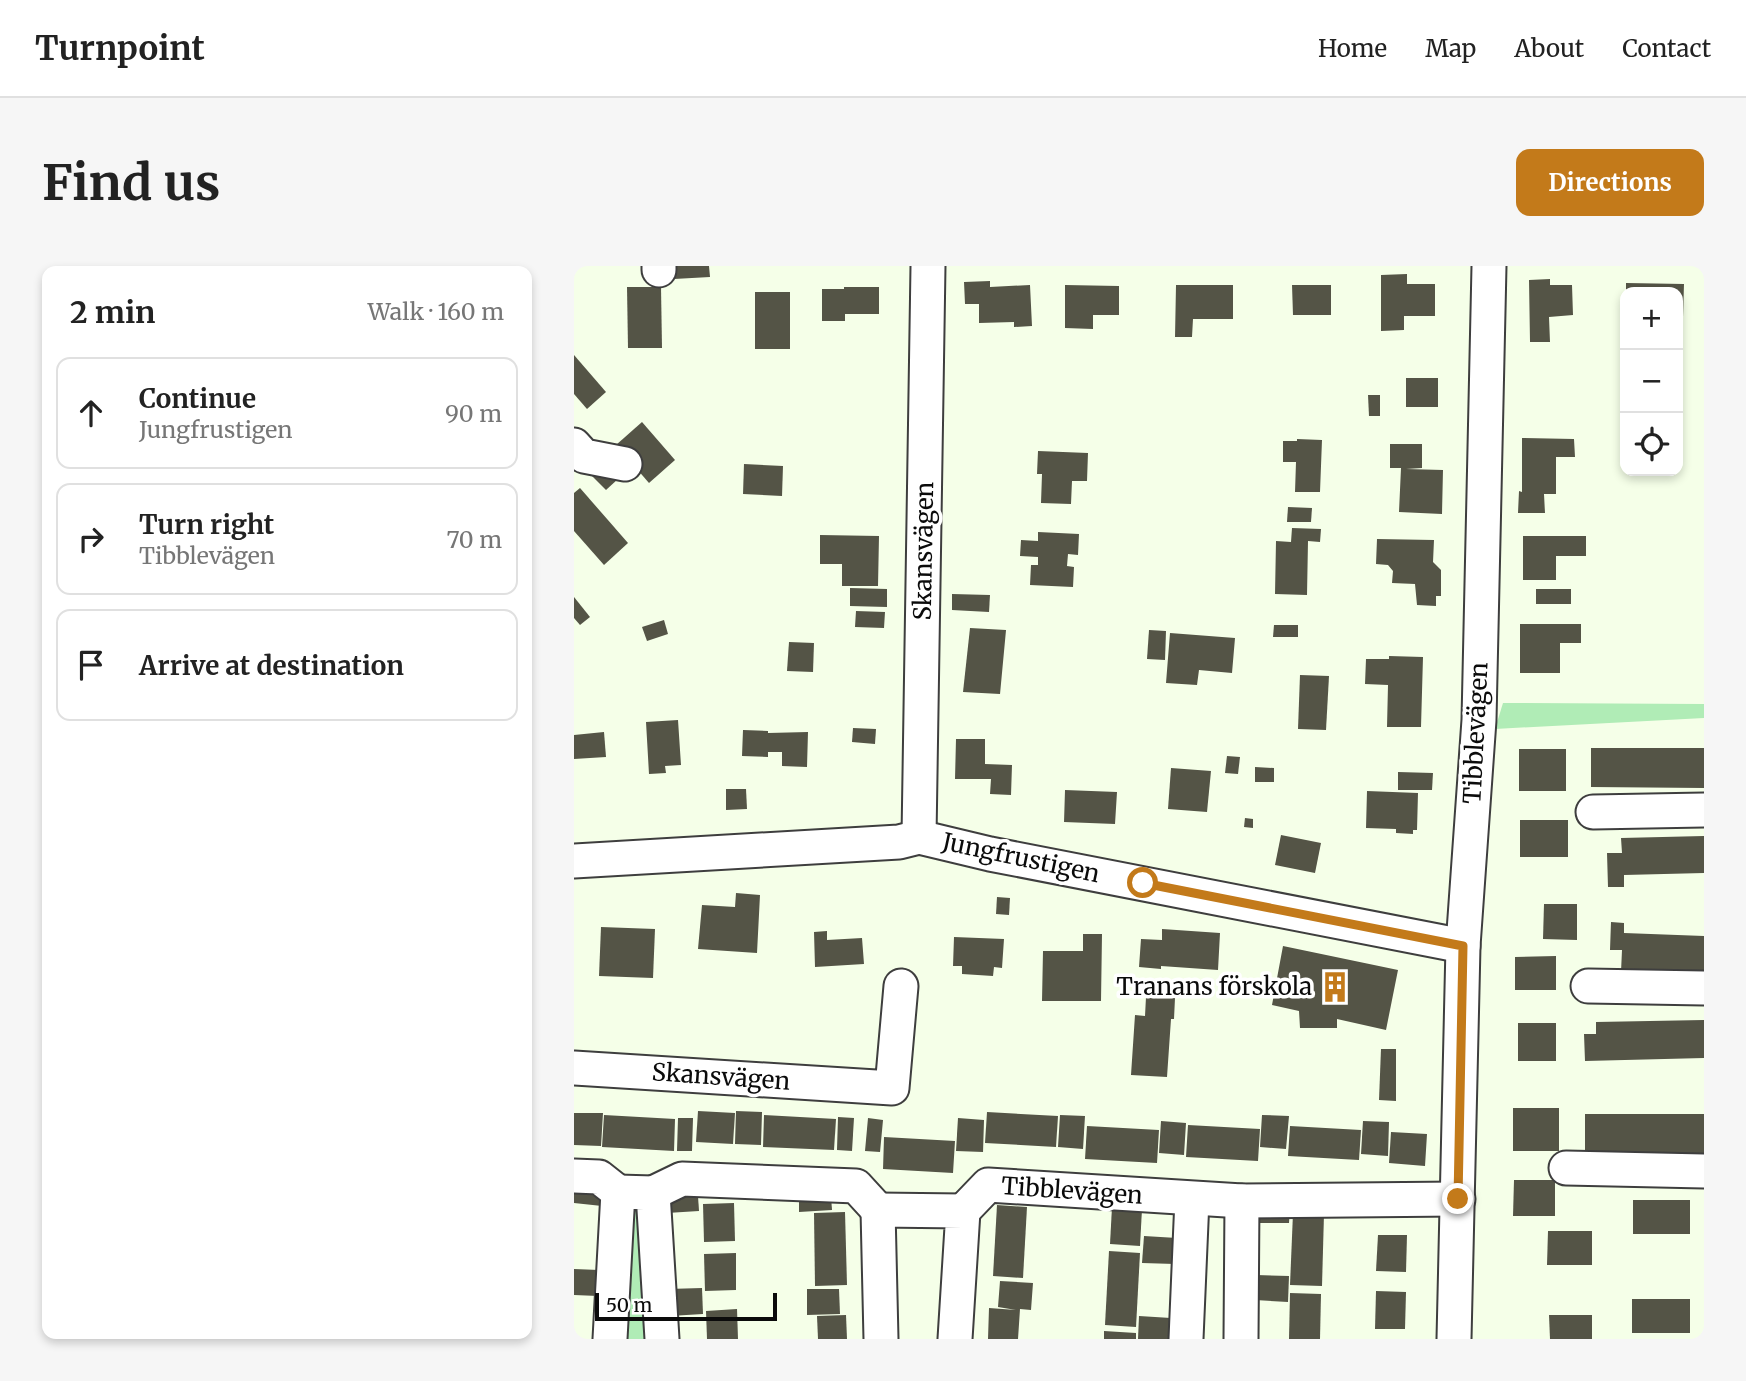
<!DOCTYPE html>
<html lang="en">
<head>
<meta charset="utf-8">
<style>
  :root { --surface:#fff; --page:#f6f6f6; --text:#222; --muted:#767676; --line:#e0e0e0; --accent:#c37a1a }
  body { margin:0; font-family:Merriweather,serif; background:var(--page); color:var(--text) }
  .controls { position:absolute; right:21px; top:21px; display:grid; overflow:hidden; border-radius:14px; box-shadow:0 4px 10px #0003 }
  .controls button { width:63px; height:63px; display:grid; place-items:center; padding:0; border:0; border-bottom:2px solid var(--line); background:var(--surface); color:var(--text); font:35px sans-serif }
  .scale { position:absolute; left:21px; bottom:18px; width:182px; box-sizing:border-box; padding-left:7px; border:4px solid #0b0b0b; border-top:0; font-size:19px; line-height:24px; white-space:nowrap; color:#0b0b0b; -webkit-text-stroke:5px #fff; paint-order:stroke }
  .stop { position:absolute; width:21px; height:21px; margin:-16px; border:5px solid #c37a1a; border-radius:50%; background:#fff }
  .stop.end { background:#c37a1a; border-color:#fff; box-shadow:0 2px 7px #0008 }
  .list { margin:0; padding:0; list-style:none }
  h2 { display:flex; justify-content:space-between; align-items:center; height:91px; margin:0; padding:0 28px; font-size:30px }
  h2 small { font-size:23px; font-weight:400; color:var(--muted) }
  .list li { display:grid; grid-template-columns:46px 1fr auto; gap:21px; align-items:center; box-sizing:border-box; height:112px; margin:0 14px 14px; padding:0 14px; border:2px solid var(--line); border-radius:14px }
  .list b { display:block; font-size:26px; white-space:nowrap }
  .list p { margin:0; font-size:23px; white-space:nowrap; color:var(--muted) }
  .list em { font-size:23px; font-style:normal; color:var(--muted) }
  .icon { flex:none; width:38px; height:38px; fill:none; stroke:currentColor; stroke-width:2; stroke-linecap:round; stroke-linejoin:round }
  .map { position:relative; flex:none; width:1130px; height:1073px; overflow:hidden; border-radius:14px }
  header { display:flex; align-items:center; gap:42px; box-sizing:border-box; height:98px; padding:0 35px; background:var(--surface); border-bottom:2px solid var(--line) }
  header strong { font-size:33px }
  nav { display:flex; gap:38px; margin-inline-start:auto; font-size:24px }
  .intro { display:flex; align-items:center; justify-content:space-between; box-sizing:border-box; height:168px; padding:0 42px }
  h1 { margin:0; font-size:49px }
  .button { padding:18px 32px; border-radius:14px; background:var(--accent); color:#fff; font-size:24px; font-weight:700 }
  main { display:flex; gap:42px; padding:0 42px }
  aside { flex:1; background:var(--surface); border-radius:14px; box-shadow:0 4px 10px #0003 }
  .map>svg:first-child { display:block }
  .green { fill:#b0ecb6 }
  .building { fill:#545446 }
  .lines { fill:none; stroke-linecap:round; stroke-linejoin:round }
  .minor-casing { stroke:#3e3e3e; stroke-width:37 }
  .minor { stroke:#fff; stroke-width:33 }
  .route { stroke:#c37a1a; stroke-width:9 }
  .labels { text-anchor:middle; stroke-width:7; stroke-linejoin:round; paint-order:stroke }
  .street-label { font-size:24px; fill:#0b0b0b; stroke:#fff }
  .poi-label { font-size:24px; fill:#0b0b0b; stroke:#fff; text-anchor:end }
</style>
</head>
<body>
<header>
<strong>Turnpoint</strong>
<nav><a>Home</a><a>Map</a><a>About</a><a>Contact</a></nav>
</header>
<div class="intro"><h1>Find us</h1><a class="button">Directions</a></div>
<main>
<aside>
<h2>2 min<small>Walk · 160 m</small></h2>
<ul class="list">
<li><svg class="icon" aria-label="ahead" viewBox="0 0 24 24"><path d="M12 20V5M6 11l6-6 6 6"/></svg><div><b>Continue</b><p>Jungfrustigen</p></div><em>90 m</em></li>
<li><svg class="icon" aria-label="right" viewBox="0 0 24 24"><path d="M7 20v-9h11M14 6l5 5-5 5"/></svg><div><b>Turn right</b><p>Tibblevägen</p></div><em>70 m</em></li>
<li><svg class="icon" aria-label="arrive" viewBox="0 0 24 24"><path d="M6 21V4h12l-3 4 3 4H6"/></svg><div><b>Arrive at destination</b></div></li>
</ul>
</aside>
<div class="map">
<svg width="1130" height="1073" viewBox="0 0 1130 1073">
  <rect width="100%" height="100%" fill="#f5ffe8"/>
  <g class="green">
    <path d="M929 437 1130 438V452L921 463Z"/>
    <path d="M62 944 68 962 73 1073H41L52 954Z"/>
  </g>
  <g class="building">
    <path d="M100 0H135L136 11 100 13Z"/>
    <path d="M833 8V18H861V50H830V64L807 65V9Z"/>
    <path d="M976 13V19H998L999 49 975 51 976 76H956L955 14Z"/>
    <path d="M416 15V21L456 19 458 60 440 61V56L405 57V38H391L390 16Z"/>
    <path d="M1052 17 1110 18 1109 51H1104V26H1052Z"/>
    <path d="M491 19 545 20V49H519V63L491 62Z"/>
    <path d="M602 19H659V53H619L618 71H601Z"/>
    <path d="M718 19H757V49H719Z"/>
    <path d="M53 21H87L88 82H54Z"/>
    <path d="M270 21H305V48H271V55H248V23H270Z"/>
    <rect x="181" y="26" width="35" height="57"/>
    <path d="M0 89 32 126 13 143 0 128Z"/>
    <rect x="832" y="112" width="32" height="29"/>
    <path d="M794 129H806V150H795Z"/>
    <path d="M68 156 101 194 75 217 42 179Z"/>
    <path d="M948 172 1000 173 1001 191H982V228H970L971 247H944L945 225 948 226Z"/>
    <path d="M723 173 748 174 746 226H721L722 196H709V175H723Z"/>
    <path d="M816 178H848V202L832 203 869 204 868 248 825 246 827 202H816Z"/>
    <path d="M464 185 514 187 513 215H498L497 238 467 237 468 208H463Z"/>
    <path d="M170 198 209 200 208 230 169 228Z"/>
    <path d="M15 207 44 213 32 224Z"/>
    <path d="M6 222 54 277 30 299 0 265V227Z"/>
    <path d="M714 241 738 242 737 256H713Z"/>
    <path d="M718 262 747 263 746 276 734 275 733 329 701 328 702 275 717 276Z"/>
    <path d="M464 266 505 268 504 289 494 288 493 300 500 301 499 321 456 319 457 299H464V291L446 290 447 274 464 275Z"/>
    <path d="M246 269 305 270 304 320H268V298H246Z"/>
    <path d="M949 270H1012V290H982V314H949Z"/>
    <path d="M803 273 860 274 859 296 867 304V330H862V340L843 339 841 318 818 317 819 305 814 299 802 298Z"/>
    <path d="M276 322 313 323V341L276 340Z"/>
    <rect x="962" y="323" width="35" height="15"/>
    <path d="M378 328 416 329 415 346 378 344Z"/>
    <path d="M0 331 16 351 6 359 0 352Z"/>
    <path d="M282 345 311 346 310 362 281 361Z"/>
    <path d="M90 354 94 368 73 375 68 361Z"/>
    <path d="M946 358H1007V377H986V407H946Z"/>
    <path d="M700 359H724V371H699Z"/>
    <path d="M396 362 432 364 426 428 389 426Z"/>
    <path d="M575 364 592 365 591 394 573 393Z"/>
    <path d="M596 367 661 372 658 407 625 404 623 419 592 417Z"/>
    <path d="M215 376 240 377 239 406 213 405Z"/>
    <path d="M815 390 849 391 847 461H813L814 419 791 418 792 393H815Z"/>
    <path d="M726 409 755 410 752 464 724 463Z"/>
    <path d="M104 454 107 499 91 500 92 507 75 508 72 456Z"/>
    <path d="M279 462 302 463 301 478 278 476Z"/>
    <path d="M169 464 194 465V467L234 466 233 501 208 500V486H194V491L168 490Z"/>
    <path d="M30 466 32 491 0 493V469Z"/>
    <path d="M382 473H411V498L438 499 437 529 416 528 417 513H381Z"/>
    <path d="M1017 482H1130V522L1017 521Z"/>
    <rect x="945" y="483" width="47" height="42"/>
    <path d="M653 490 666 491 664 508 651 507Z"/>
    <path d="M681 501 700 502V516H681Z"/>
    <path d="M597 502 637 505 633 546 594 543Z"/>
    <path d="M824 506 859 507 858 524H824Z"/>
    <path d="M152 523H172L173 543 152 544Z"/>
    <path d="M491 524 543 526 541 558 490 556Z"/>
    <path d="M793 525 844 527 843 564H839V568L822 567V563L792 562Z"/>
    <path d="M671 552 679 553V562L670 561Z"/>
    <rect x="946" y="554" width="48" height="37"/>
    <path d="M707 569 747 577 741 607 701 599Z"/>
    <path d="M1130 570V607L1050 609V621H1034L1033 587H1048L1047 572Z"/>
    <path d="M162 627 186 629 183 687 124 683 128 639 161 641Z"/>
    <path d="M423 631 436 632 435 649 422 648Z"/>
    <path d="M970 638H1003V674L969 673Z"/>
    <path d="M1037 656 1050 657V667L1130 670V709L1047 706 1048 684H1036Z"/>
    <path d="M27 661 81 663 79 712 25 710Z"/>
    <path d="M588 663 646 667 644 704 587 700V703L565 701 567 673 588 674Z"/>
    <path d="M253 665V674L288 672 290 698 241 701 240 666Z"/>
    <path d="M509 668H528L527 735H468L469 685H509Z"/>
    <path d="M380 671 430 673 428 702 420 701 419 710 388 708V700H379Z"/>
    <path d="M709 680 824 704 812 764 763 753V762H726L725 745 698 739Z"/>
    <path d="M982 690V724H941V691Z"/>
    <path d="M572 731 601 732 600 753H597L593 811 557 809 561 749 571 750Z"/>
    <path d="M1130 754V792L1011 795 1010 768H1022V756Z"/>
    <rect x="944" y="757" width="38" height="38"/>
    <path d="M807 783H822V835L805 834Z"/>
    <rect x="939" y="842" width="46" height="43"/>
    <path d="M124 845 161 847 159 878 122 876Z"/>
    <path d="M162 845 188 846 187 879 161 878Z"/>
    <path d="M413 846 484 850 482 881 411 877Z"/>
    <path d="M0 847H29L27 880 0 879Z"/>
    <rect x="1011" y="848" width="119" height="42"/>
    <path d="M30 849 101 853 100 885 28 881Z"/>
    <path d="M190 849 262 853 260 884 189 881Z"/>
    <path d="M486 849 511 850 509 883 484 881Z"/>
    <path d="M688 849 715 850 712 883 686 881Z"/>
    <path d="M264 851 280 852 278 885 263 884Z"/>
    <path d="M104 852H119L118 885H103Z"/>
    <path d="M294 852 309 854 306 886 291 885Z"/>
    <path d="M384 852 410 854 409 886 382 885Z"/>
    <path d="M587 855 612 857 610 889 585 887Z"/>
    <path d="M789 855 815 856 814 890 787 888Z"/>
    <path d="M614 859 686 863 684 895 612 891Z"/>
    <path d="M513 860 585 864 583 897 511 893Z"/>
    <path d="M716 860 787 864 785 894 714 890Z"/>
    <path d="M817 866 853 868 851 900 815 897Z"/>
    <path d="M310 871 381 875 379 907 309 903Z"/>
    <path d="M940 914H981V950H939Z"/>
    <path d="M0 923 29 925 28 940 0 937Z"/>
    <path d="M124 930 125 945 93 947 92 931Z"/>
    <path d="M257 930 258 944 225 946V931Z"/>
    <rect x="1059" y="934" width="57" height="34"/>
    <path d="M160 937 161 975 130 976 129 938Z"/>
    <path d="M423 939 453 941 449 1012 419 1010Z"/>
    <path d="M538 941 568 943 566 980 536 978Z"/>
    <path d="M683 941 716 942 715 957H683Z"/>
    <path d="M271 946 273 1019 241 1020 240 947Z"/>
    <path d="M719 947 750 948 748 1020 716 1019Z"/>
    <path d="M974 965H1018V999H973Z"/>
    <path d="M804 969H833L832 1006 802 1005Z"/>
    <path d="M570 970 603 972 601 998 568 997Z"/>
    <path d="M535 985 566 987 562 1061 531 1059Z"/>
    <path d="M162 987V1024L131 1025 130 988Z"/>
    <path d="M0 1003 25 1004 24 1030 0 1029Z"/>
    <path d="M682 1009 715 1010 714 1036 681 1034Z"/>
    <path d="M426 1015 459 1017 457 1044 446 1043 444 1073H414L415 1042 442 1044 424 1041Z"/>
    <path d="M128 1022 129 1048 96 1050 94 1023Z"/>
    <path d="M233 1023H265L266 1048 233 1049Z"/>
    <path d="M802 1025 832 1026 831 1063H801Z"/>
    <path d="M716 1027 747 1028 746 1073H715Z"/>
    <rect x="1058" y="1033" width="58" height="34"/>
    <path d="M163 1043 164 1073H133L132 1045Z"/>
    <path d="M272 1049 273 1073H244L243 1050Z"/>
    <path d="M975 1049H1018V1073H976Z"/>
    <path d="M565 1050 597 1052 595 1073H564Z"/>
    <path d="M530 1065 562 1067V1073H530Z"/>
  </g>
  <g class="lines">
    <defs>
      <g id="minor">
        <path d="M85 4V0"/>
        <path d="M0 179 10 190 51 198"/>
        <path d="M1019 546 1130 544"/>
        <path d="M345 571 354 0"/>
        <path d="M0 595 325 576 345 571 416 588 889 680"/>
        <path d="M1014 720 1130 722"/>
        <path d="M0 802 318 822 327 720"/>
        <path d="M992 902 1130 905"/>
        <path d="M0 910 25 911 44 926"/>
        <path d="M79 927 108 913 282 920 304 944"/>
        <path d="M389 945 414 919 668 935 884 933"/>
        <path d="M36 1073 44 926 79 927 88 1073"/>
        <path d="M307 1073 304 944 389 945 381 1073"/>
        <path d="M612 1073 618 933"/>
        <path d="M667 1073 668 935"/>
        <path d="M880 1073 889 680 905 454 915 0"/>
      </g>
    </defs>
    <use href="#minor" class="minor-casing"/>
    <use href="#minor" class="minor"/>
  </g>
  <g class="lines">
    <path class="route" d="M569 617 889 680 884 933"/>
  </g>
  <defs>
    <symbol id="building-bare" viewBox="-9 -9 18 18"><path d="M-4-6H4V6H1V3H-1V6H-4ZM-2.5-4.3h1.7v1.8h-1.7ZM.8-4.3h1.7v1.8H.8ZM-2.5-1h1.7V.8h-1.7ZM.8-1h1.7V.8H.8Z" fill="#c37a1a" stroke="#fff" stroke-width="2.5" paint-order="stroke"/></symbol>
  </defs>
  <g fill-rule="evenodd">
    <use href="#building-bare" x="739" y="699" width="44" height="44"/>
  </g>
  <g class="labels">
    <g class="street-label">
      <text transform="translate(350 285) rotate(-89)" y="8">Skansvägen</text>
      <text transform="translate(902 467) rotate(-87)" y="8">Tibblevägen</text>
      <text transform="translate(447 592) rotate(12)" y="8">Jungfrustigen</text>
      <text transform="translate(147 811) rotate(4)" y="8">Skansvägen</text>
      <text transform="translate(498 925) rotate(4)" y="8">Tibblevägen</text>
    </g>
    <g class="poi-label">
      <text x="738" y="729">Tranans förskola</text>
    </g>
  </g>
</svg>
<div class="controls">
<button>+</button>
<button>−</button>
<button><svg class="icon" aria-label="locate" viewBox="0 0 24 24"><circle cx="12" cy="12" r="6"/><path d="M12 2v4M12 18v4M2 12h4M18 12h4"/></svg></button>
</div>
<div class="scale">50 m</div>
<div class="stop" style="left:569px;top:617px"></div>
<div class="stop end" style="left:884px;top:933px"></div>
</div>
</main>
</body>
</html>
